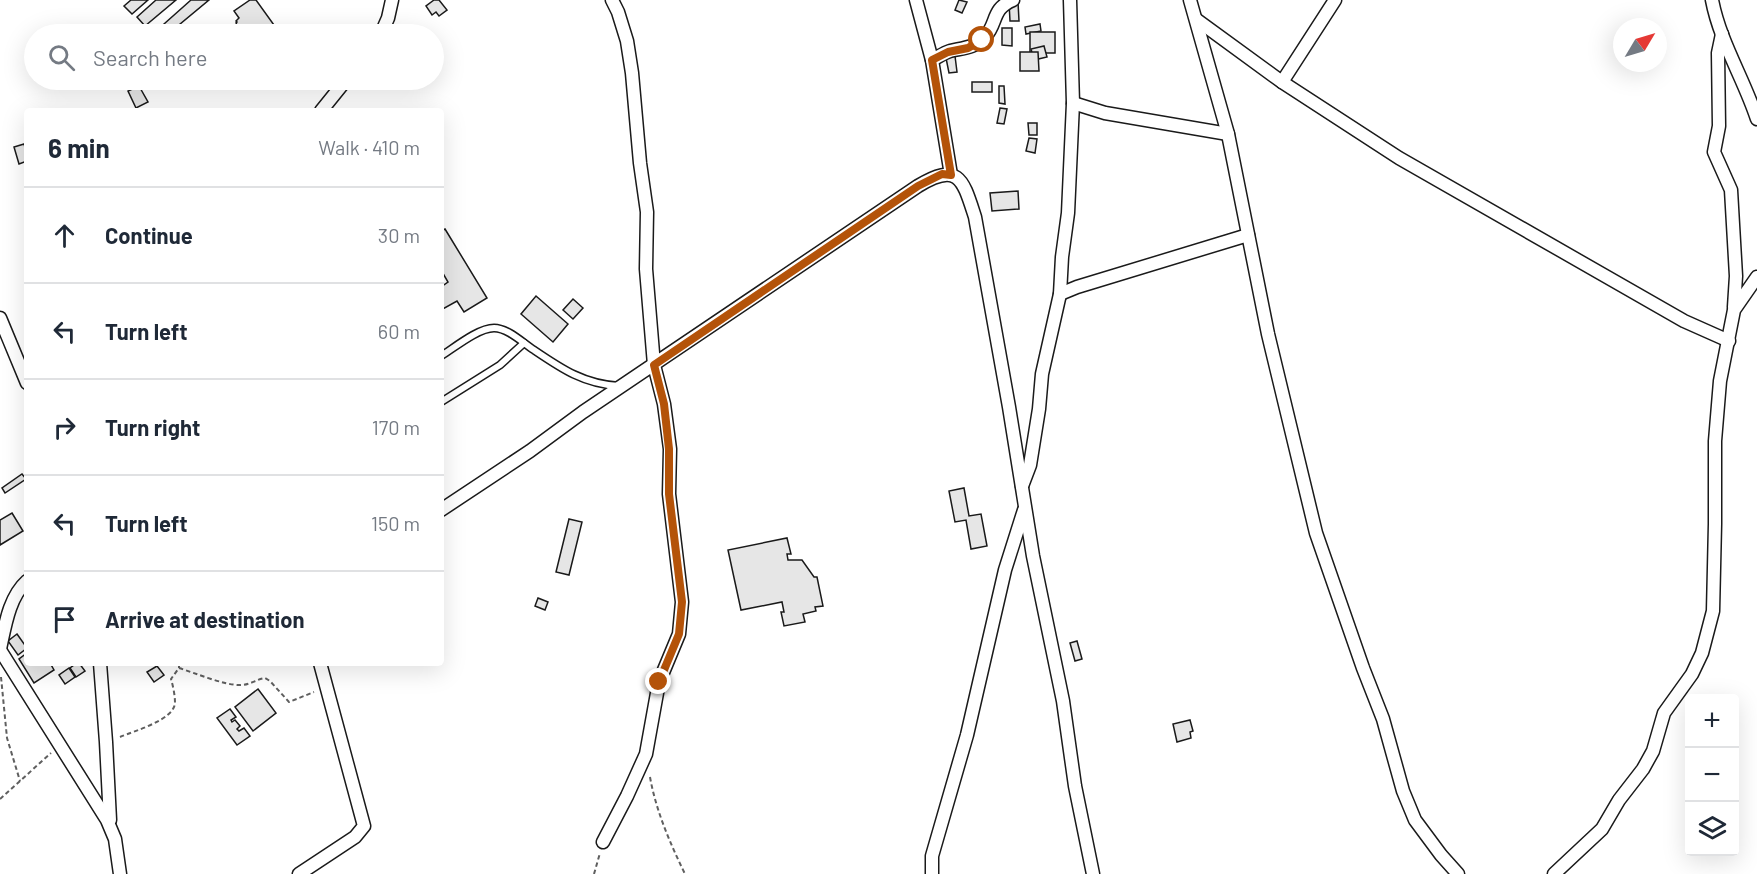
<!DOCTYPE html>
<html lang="en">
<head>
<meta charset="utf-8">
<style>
  :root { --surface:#fff; --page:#f6f6f7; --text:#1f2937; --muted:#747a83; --line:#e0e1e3 }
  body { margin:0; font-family:Barlow,sans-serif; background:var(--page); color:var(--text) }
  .controls { position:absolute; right:18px; bottom:18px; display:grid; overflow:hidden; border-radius:6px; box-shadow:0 6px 24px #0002 }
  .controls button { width:54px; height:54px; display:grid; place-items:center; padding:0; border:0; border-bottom:2px solid var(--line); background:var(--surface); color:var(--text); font:30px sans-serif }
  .compass { position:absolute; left:1613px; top:18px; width:54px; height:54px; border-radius:50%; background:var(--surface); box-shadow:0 6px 24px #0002; rotate:52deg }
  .stop { position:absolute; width:18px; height:18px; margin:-14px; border:4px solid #b45309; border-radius:50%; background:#fff }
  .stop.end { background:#b45309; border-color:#fff; box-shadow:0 2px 6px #0008 }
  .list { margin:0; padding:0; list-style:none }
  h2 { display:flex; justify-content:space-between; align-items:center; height:78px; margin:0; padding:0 24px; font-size:26px }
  h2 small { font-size:20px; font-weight:400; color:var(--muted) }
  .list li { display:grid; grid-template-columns:39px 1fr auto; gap:18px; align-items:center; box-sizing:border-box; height:96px; padding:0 24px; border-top:2px solid var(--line) }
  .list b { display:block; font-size:22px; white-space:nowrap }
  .list em { font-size:20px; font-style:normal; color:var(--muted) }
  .icon { flex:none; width:33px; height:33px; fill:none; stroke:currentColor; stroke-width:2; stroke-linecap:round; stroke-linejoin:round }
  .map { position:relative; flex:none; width:1757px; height:874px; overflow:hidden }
  .search { position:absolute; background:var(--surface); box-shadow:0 6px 24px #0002; left:24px; top:24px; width:420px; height:66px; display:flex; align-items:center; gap:15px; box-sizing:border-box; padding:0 21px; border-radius:33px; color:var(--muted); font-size:22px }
  .panel { position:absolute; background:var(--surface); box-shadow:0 6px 24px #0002; left:24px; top:108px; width:420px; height:558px; border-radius:6px }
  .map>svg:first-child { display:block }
  .building { fill:#e6e6e6; stroke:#1a1a1a; stroke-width:1.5 }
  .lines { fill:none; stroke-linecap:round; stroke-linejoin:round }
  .service-casing { stroke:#1a1a1a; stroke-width:9 }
  .minor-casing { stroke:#1a1a1a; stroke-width:15 }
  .path { stroke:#5f5f5f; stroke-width:2; stroke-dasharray:4.5 3; stroke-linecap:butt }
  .service { stroke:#fff; stroke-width:6 }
  .minor { stroke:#fff; stroke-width:12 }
  .route { stroke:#b45309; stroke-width:8 }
</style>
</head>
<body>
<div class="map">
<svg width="1757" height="874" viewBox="0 0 1757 874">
  <rect width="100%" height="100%" fill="#fff"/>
  <g class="building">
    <path d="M131 0H148L132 14 124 6Z"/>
    <path d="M156 0H176L145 26 137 17Z"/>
    <path d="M191 0H209L168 34H157L155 32Z"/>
    <path d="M250 0H256L274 25 259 34H242L236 23 237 22 236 21 239 18 234 11Z"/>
    <path d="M434 0H439L447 10 439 16 436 12 432 15 426 6Z"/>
    <path d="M959 0 967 2 962 13 955 10Z"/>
    <path d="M1009 2H1018L1019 21H1010Z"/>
    <path d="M1040 24 1041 31 1026 34 1025 27Z"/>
    <path d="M1002 28H1012V46L1002 45Z"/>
    <rect x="1030" y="32" width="25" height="21"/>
    <path d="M1044 46 1047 57 1034 60 1031 49Z"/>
    <path d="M1020 52H1038L1039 71H1020Z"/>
    <path d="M955 56 957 72 949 73 946 58Z"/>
    <rect x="972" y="82" width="20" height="10"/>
    <path d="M139 86 148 102 136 108 128 91Z"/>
    <path d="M999 86H1004L1005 104 999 103Z"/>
    <path d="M1000 108 1007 109 1004 124 997 123Z"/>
    <path d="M1028 123H1037V135H1029Z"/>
    <path d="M1029 138 1037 139 1035 153 1026 151Z"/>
    <path d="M24 144 27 154V161L19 164 14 147Z"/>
    <path d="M1018 191 1019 209 992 211 990 193Z"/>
    <path d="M445 229 487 298 464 312 457 301 441 310V287L448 282 441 270V231Z"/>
    <path d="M536 296 568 324 553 342 521 314Z"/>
    <path d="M573 299 583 308 573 319 563 310Z"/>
    <path d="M22 474 26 479 5 493 2 488Z"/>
    <path d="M964 488 969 516 981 514 987 546 971 549 966 520 955 522 949 491Z"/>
    <path d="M12 513 23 531 0 545V520Z"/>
    <path d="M569 519 582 522 569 575 556 572Z"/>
    <path d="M787 538 791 554H787L788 560H802L814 577H817L823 606 815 607 816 611 803 614 805 622 784 626 781 612H784L782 602 741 610 728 550Z"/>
    <path d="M538 598 548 602 545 610 535 606Z"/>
    <path d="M17 634 27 648 18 655 8 641Z"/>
    <path d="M1077 641 1082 659 1075 661 1070 643Z"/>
    <path d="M27 653V663H50L54 670 34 683 19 659Z"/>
    <path d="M77 663H79L85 671 76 677 70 668Z"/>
    <path d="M157 666 164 675 154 682 147 672Z"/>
    <path d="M69 668 75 677 65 684 59 675Z"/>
    <path d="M258 689 276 713 253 731 235 707Z"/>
    <path d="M230 709 236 717 231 720 232 722 235 720 240 726 237 729 239 731 244 728 250 736 237 745 217 718Z"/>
    <path d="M1190 720 1193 731 1190 732 1191 738 1177 742 1173 724Z"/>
  </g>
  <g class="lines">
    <defs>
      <g id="service">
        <path d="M441 356C454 348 478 328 494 328 508 328 523 343 534 350 562 369 584 384 619 386"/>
        <path d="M441 402 500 365 524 343"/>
      </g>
      <g id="minor">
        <path d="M916 0 932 60 951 175"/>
        <path d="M1190 0 1228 134 1268 334 1316 533 1363 668 1383 719 1403 791 1415 820 1441 855 1458 874"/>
        <path d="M1712 0C1720 42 1744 79 1757 119"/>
        <path d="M1197 20 1282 82 1399 158 1684 321 1729 341"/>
        <path d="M381 34 388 18 392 0"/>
        <path d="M1722 34 1718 53 1719 126 1714 152 1731 190 1736 276 1734 307"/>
        <path d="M932 60C938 57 944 53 950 51 963 48 975 48 985 37 998 23 991 9 1013 0"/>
        <path d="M1282 82 1335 0"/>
        <path d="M1073 103 1105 113 1228 134"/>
        <path d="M321 111 346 80"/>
        <path d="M1060 294 1077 287 1248 235"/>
        <path d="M0 318 27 383"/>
        <path d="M1022 486 1030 465 1039 409 1042 374 1060 294 1062 257 1068 213 1073 103 1070 0"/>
        <path d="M441 510 530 451 583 412 918 186C959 161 963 180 975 217L1009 407 1033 556 1063 701 1075 786 1093 874"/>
        <path d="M0 649C5 626 9 597 27 581"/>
        <path d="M0 650 107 820 115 839 120 874"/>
        <path d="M100 663 106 742 110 820"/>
        <path d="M603 842 627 796 646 754 659 682 679 634 682 602 669 494 670 449 664 404 654 365 646 269 647 212 640 163 632 73 627 41 618 12 612 0"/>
        <path d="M299 874 355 837 364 826 320 663"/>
        <path d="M932 874V856L967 735 1005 570 1024 510"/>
        <path d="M1554 874 1602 829 1619 800 1643 769 1653 751 1664 713 1692 674 1702 653 1713 611 1715 524V441L1720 381 1734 310 1757 277"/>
      </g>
    </defs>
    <use href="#service" class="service-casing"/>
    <use href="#minor" class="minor-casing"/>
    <g class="path">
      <path d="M179 668C195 673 226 686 241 685 250 685 257 679 265 678L270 681 289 702 314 692"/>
      <path d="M1 677 7 738 20 781"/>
      <path d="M120 737C134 731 174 720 175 703 175 695 173 686 171 679L179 668V663"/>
      <path d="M650 777C656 811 670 843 685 874"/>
      <path d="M0 799 51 753"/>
      <path d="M594 874 600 853"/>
    </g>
    <use href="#service" class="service"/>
    <use href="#minor" class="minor"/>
  </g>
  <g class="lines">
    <path class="route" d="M659 682 679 634 682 602 669 494V449L664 404 654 365 918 186 942 174 951 175 932 60 948 52 968 48 982 40"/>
  </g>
</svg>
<div class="controls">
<button>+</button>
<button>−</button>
<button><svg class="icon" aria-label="layers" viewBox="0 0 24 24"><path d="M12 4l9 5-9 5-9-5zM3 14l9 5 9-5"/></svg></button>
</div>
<svg class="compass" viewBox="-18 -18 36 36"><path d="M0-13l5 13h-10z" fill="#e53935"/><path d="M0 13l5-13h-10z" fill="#747a83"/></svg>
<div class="stop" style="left:982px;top:40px"></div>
<div class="stop end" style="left:659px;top:682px"></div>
<div class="search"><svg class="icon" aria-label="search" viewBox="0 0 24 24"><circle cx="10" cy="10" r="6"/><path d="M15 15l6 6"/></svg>Search here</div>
<section class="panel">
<h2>6 min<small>Walk · 410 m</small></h2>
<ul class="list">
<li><svg class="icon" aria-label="ahead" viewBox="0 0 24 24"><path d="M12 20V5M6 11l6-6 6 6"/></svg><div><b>Continue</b></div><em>30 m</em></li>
<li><svg class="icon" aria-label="left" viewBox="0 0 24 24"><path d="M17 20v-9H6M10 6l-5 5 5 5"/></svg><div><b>Turn left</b></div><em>60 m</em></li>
<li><svg class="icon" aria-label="right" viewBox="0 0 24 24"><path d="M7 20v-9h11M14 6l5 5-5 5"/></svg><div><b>Turn right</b></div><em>170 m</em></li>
<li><svg class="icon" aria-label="left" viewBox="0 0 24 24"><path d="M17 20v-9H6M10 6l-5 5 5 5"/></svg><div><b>Turn left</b></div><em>150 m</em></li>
<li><svg class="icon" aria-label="arrive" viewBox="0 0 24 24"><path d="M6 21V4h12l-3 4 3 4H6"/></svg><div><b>Arrive at destination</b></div></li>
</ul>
</section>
</div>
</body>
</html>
